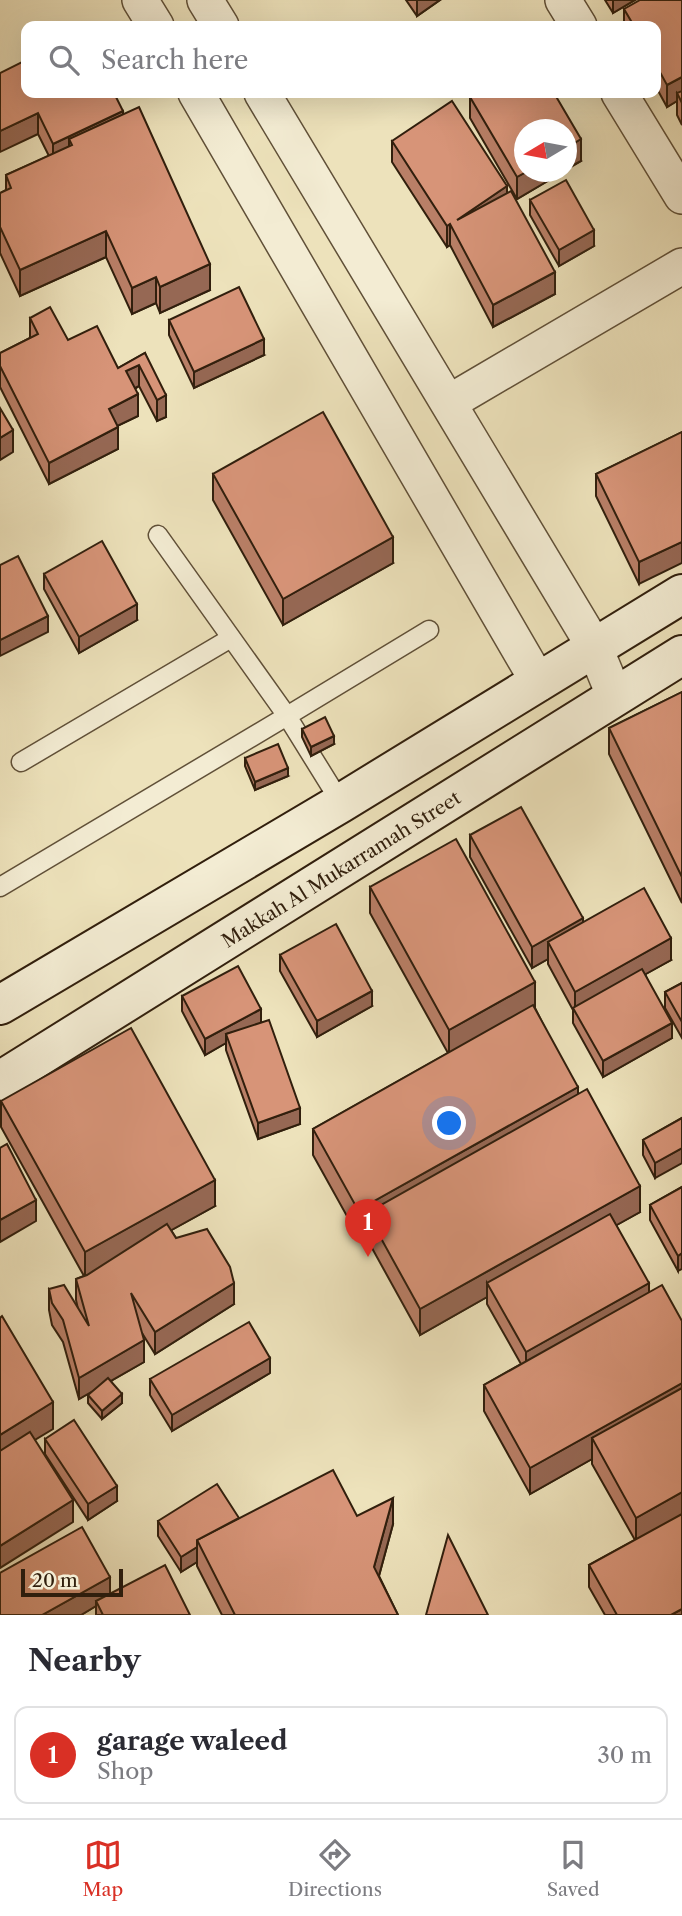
<!DOCTYPE html>
<html lang="en">
<head>
<meta charset="utf-8">
<style>
  :root { --surface:#fff; --page:#f7f7f7; --text:#2b2b33; --muted:#7c7c81; --line:#e1e1e2; --accent:#d93025 }
  body { margin:0; font-family:"Libre Caslon Text",serif; background:var(--page); color:var(--text) }
  .compass { position:absolute; left:514px; top:119px; width:63px; height:63px; border-radius:50%; background:var(--surface); box-shadow:0 7px 28px #0002; rotate:260deg }
  .scale { position:absolute; left:21px; bottom:18px; width:102px; box-sizing:border-box; padding-left:7px; border:4px solid #311f0d; border-top:0; font-size:19px; line-height:24px; white-space:nowrap; color:#311f0d; -webkit-text-stroke:5px #f3ecd3; paint-order:stroke }
  .you { position:absolute; left:450px; top:1124px; width:24px; height:24px; margin:-18px; border:5px solid #fff; border-radius:50%; background:#1a73e8; box-shadow:0 0 0 10px #1a73e833 }
  .badge { display:grid; place-items:center; width:46px; height:46px; border-radius:50%; background:var(--accent); color:#fff; font-size:23px; font-weight:700 }
  .pin { position:absolute; translate:-50% -58px; filter:drop-shadow(0 2px 4px #0008) }
  .pin::after { content:''; position:absolute; top:37px; width:24px; height:21px; background:inherit; clip-path:polygon(0 0,100% 0,50% 100%) }
  .list { margin:0; padding:0; list-style:none }
  h2 { display:flex; justify-content:space-between; align-items:center; height:91px; margin:0; padding:0 28px; font-size:30px }
  h2 small { font-size:23px; font-weight:400; color:var(--muted) }
  .list li { display:grid; grid-template-columns:46px 1fr auto; gap:21px; align-items:center; box-sizing:border-box; height:98px; margin:0 14px 14px; padding:0 14px; border:2px solid var(--line); border-radius:14px }
  .list b { display:block; font-size:26px; white-space:nowrap }
  .list p { margin:0; font-size:23px; white-space:nowrap; color:var(--muted) }
  .list em { font-size:23px; font-style:normal; color:var(--muted) }
  .icon { flex:none; width:38px; height:38px; fill:none; stroke:currentColor; stroke-width:2; stroke-linecap:round; stroke-linejoin:round }
  .map { position:relative; flex:none; width:682px; height:1615px; overflow:hidden }
  .search { position:absolute; background:var(--surface); box-shadow:0 7px 28px #0002; left:21px; right:21px; top:21px; height:77px; display:flex; align-items:center; gap:18px; box-sizing:border-box; padding:0 24px; border-radius:14px; color:var(--muted); font-size:26px }
  .sheet { height:203px; background:var(--surface) }
  nav { display:flex; justify-content:space-around; align-items:center; box-sizing:border-box; height:98px; border-top:2px solid var(--line); background:var(--surface); font-size:19px; color:var(--muted) }
  nav a { display:grid; justify-items:center; gap:4px }
  nav .on { color:var(--accent) }
  .map>svg:first-child { display:block }
  .lines { fill:none; stroke-linecap:round; stroke-linejoin:round }
  .lane-casing { stroke:#605038; stroke-width:21 }
  .street-casing { stroke:#605038; stroke-width:38 }
  .secondary-casing { stroke:#311f0d; stroke-width:42 }
  .lane { stroke:#f3ecd3; stroke-width:18 }
  .street { stroke:#f3ecd3; stroke-width:35 }
  .secondary { stroke:#f3ecd3; stroke-width:38 }
  .wall { fill:#b97f67; stroke:#311f0d; stroke-width:2 }
  .shaded-wall { fill:#966854; stroke:#311f0d; stroke-width:2 }
  .building { fill:#d79478; stroke:#311f0d; stroke-width:2 }
  .labels { text-anchor:middle; stroke-width:5; stroke-linejoin:round; paint-order:stroke }
  .street-label { font-size:19px; fill:#311f0d; stroke:#f3ecd3 }
</style>
</head>
<body>
<div class="map">
<svg width="682" height="1615" viewBox="0 0 682 1615">
  <rect width="100%" height="100%" fill="#ede2bb"/>
  <filter id="stains"><feTurbulence type="fractalNoise" baseFrequency=".00286" numOctaves="4"/><feColorMatrix values="0 0 0 0 .2 0 0 0 0 .09 0 0 0 0 .02 0 0 0 .5 -.17"/></filter>
  <radialGradient id="worn" r=".72"><stop offset=".6" stop-color="#630" stop-opacity="0"/><stop offset="1" stop-color="#630" stop-opacity=".3"/></radialGradient>
  <g class="lines">
    <defs>
      <g id="lane">
        <path d="M21 762 231 638"/>
        <path d="M341 803 287 716 429 630"/>
        <path d="M0 887 287 716 158 535"/>
      </g>
      <g id="street">
        <path d="M140 0 156 26"/>
        <path d="M205 0 221 26"/>
        <path d="M563 0 579 26"/>
        <path d="M196 93 539 683"/>
        <path d="M262 93 594 646 615 697"/>
        <path d="M619 93 682 196"/>
        <path d="M450 402 682 266"/>
      </g>
      <g id="secondary">
        <path d="M0 1005 341 803 682 594"/>
        <path d="M0 1081 682 655"/>
      </g>
    </defs>
    <use href="#lane" class="lane-casing"/>
    <use href="#street" class="street-casing"/>
    <use href="#secondary" class="secondary-casing"/>
    <use href="#lane" class="lane"/>
    <use href="#street" class="street"/>
    <use href="#secondary" class="secondary"/>
  </g>
  <g class="wall">
    <path d="M406 0H440L417 16Z"/>
    <path d="M605 0H635L613 13Z"/>
    <path d="M682 0V125L677 115V101L667 107 656 87V26H624V9Z"/>
    <path d="M0 73 123 115 210 290 160 313 156 303 132 314 106 257 20 296 0 253V193L6 190V175L49 156 38 134Z"/>
    <path d="M470 97 581 161 517 199 470 118Z"/>
    <path d="M392 141 507 193 555 294 493 327 450 245 447 247 392 162Z"/>
    <path d="M530 200 594 246 559 266 530 215Z"/>
    <path d="M30 318 68 340 118 368 145 353 166 417 157 421 139 386 135 389 138 416 117 426 118 449 49 484 0 387V353L30 338Z"/>
    <path d="M169 320 264 355 194 388 169 335Z"/>
    <path d="M682 432 639 584 596 496V474Z"/>
    <path d="M213 474 393 563 283 625 213 500Z"/>
    <path d="M44 574 137 620 79 653 44 589Z"/>
    <path d="M682 692V903L609 754V728Z"/>
    <path d="M302 729 334 744 311 756 302 737Z"/>
    <path d="M245 758 288 776 255 790 245 766Z"/>
    <path d="M470 835 583 923 671 960 645 974 672 1038 603 1077 573 1023V1010L548 964V959L532 968 470 857Z"/>
    <path d="M370 887 535 1008 578 1095 640 1212 616 1225 649 1293 682 1615H605L589 1587V1565L635 1540 592 1464V1459L530 1494 484 1411V1385L521 1364 487 1304V1297L420 1335 367 1239V1231L358 1236 313 1155V1129L448 1053 370 913Z"/>
    <path d="M280 955 372 1006 317 1037 280 971Z"/>
    <path d="M682 983V1038L665 1008V992Z"/>
    <path d="M182 996 261 1022 300 1124 258 1139 226 1050V1043L205 1055 182 1011Z"/>
    <path d="M1 1101 215 1206 171 1230 176 1238 234 1304 155 1354 142 1333 144 1362 111 1381 122 1403 102 1419 88 1403V1395L91 1392 79 1399 63 1342 52 1325 49 1310V1289L78 1309 76 1300V1279L84 1276 1 1127Z"/>
    <path d="M682 1118 655 1178 643 1155V1140Z"/>
    <path d="M682 1187 678 1271 650 1220V1205Z"/>
    <path d="M270 1373 172 1431 150 1395V1379Z"/>
    <path d="M45 1439 117 1501 88 1520 45 1454Z"/>
    <path d="M357 1516 393 1524 379 1576 398 1615H222L197 1566V1562L181 1572 158 1536V1521Z"/>
    <path d="M110 1593 190 1615H96V1606L81 1615H0Z"/>
  </g>
  <g class="shaded-wall">
    <path d="M417 0H440L417 16Z"/>
    <path d="M613 0H635L613 13Z"/>
    <path d="M682 77V98L677 93V101L667 107V85Z"/>
    <path d="M123 111V132L69 139V157L53 165V144Z"/>
    <path d="M38 113V134L0 152V131Z"/>
    <path d="M581 139V161L566 169V148Z"/>
    <path d="M526 172H563L517 199V177Z"/>
    <path d="M507 186V208L457 220Z"/>
    <path d="M450 224V245L447 247V226Z"/>
    <path d="M594 230V246L559 266V250Z"/>
    <path d="M106 231V257L20 296V270Z"/>
    <path d="M210 264V290L160 313V287Z"/>
    <path d="M555 272V294L493 327V305Z"/>
    <path d="M156 277V303L132 314V288Z"/>
    <path d="M264 339V355L194 388V372Z"/>
    <path d="M139 365V386L126 393V371Z"/>
    <path d="M138 394V416L109 430V409Z"/>
    <path d="M166 395V417L157 421V400Z"/>
    <path d="M118 427V449L49 484V463Z"/>
    <path d="M13 430V452L0 460V438Z"/>
    <path d="M393 537V563L283 625V599Z"/>
    <path d="M682 542V563L639 584V562Z"/>
    <path d="M137 604V620L79 653V637Z"/>
    <path d="M48 616V632L0 656V640Z"/>
    <path d="M334 736V744L311 756V747Z"/>
    <path d="M288 768V776L255 790V782Z"/>
    <path d="M583 918V940L548 942V959L532 968V947Z"/>
    <path d="M671 938V960L576 1013 575 1011V992Z"/>
    <path d="M535 982V1008L449 1056V1030Z"/>
    <path d="M372 991V1006L317 1037V1021Z"/>
    <path d="M261 1009V1025L226 1034V1043L205 1055V1039Z"/>
    <path d="M672 1023V1038L603 1077V1061Z"/>
    <path d="M578 1087V1113L367 1213V1231L358 1236V1210Z"/>
    <path d="M300 1108V1124L258 1139V1123Z"/>
    <path d="M682 1148V1163L655 1178V1163Z"/>
    <path d="M215 1180V1206L85 1278V1252Z"/>
    <path d="M640 1186V1212L494 1294 487 1283V1297L420 1335V1309Z"/>
    <path d="M36 1200V1221L0 1242V1220Z"/>
    <path d="M682 1253V1269L678 1271V1256Z"/>
    <path d="M234 1283V1304L155 1354V1332Z"/>
    <path d="M649 1283V1305L526 1374V1352Z"/>
    <path d="M144 1340V1362L79 1399V1378Z"/>
    <path d="M270 1358V1373L172 1431V1415Z"/>
    <path d="M682 1383V1409L592 1438V1459L530 1494V1468Z"/>
    <path d="M122 1394V1403L102 1419V1411Z"/>
    <path d="M53 1402V1429L0 1461V1435Z"/>
    <path d="M117 1486V1501L88 1520V1504Z"/>
    <path d="M682 1492V1518L636 1544V1518Z"/>
    <path d="M393 1498V1524L374 1594V1567Z"/>
    <path d="M73 1500V1522L0 1568V1546Z"/>
    <path d="M197 1547V1562L181 1572V1557Z"/>
    <path d="M110 1577V1598L96 1601V1606L81 1615H42Z"/>
    <path d="M682 1609V1615H671Z"/>
  </g>
  <g class="building">
    <path d="M640 0H682V77L667 85 656 65V26H634L624 9Z"/>
    <path d="M26 60V93H114L123 111 53 144 38 113 0 131V73Z"/>
    <path d="M682 91V103L677 93Z"/>
    <path d="M477 93H554L581 139 566 148V130H524V172H526L517 177 470 97Z"/>
    <path d="M452 101 507 186 457 220 511 191 555 272 493 305 450 224 447 226 392 141Z"/>
    <path d="M139 107 210 264 160 287 156 277 132 288 106 231 20 270 0 227V193L11 188 6 175 72 145 69 139Z"/>
    <path d="M566 180 594 230 559 250 530 200Z"/>
    <path d="M239 287 264 339 194 372 169 320Z"/>
    <path d="M50 307 68 340 97 326 118 368 145 353 166 395 157 400 139 365 126 371 138 394 109 409 118 427 49 463 0 366V353L38 334 30 318Z"/>
    <path d="M0 408 13 430 0 438Z"/>
    <path d="M323 412 393 537 283 599 213 474Z"/>
    <path d="M682 432V542L639 562 596 474Z"/>
    <path d="M102 541 137 604 79 637 44 574Z"/>
    <path d="M18 556 48 616 0 640V565Z"/>
    <path d="M682 692V877L609 728Z"/>
    <path d="M325 717 334 736 311 747 302 729Z"/>
    <path d="M278 744 288 768 255 782 245 758Z"/>
    <path d="M521 807 583 918 532 947 470 835Z"/>
    <path d="M456 839 535 982 449 1030 370 887Z"/>
    <path d="M644 888 671 938 575 992 548 942Z"/>
    <path d="M336 924 372 991 317 1021 280 955Z"/>
    <path d="M238 966 261 1009 205 1039 182 996Z"/>
    <path d="M642 969 672 1023 603 1061 573 1008Z"/>
    <path d="M682 983V1022L665 992Z"/>
    <path d="M533 1005 578 1087 358 1210 313 1129Z"/>
    <path d="M269 1020 300 1108 258 1123 226 1034Z"/>
    <path d="M131 1028 215 1180 85 1252 1 1101Z"/>
    <path d="M587 1089 640 1186 420 1309 367 1213Z"/>
    <path d="M682 1118V1148L655 1163 643 1140Z"/>
    <path d="M7 1144 36 1200 0 1220V1148Z"/>
    <path d="M682 1187V1253L678 1256 650 1205Z"/>
    <path d="M610 1214 649 1283 526 1352 487 1283Z"/>
    <path d="M167 1224 176 1238 207 1229 230 1267 234 1283 155 1332 131 1293 144 1340 79 1378 63 1320 52 1303 49 1289 64 1285 89 1326 76 1279 87 1275Z"/>
    <path d="M662 1285 682 1321V1383L530 1468 484 1385Z"/>
    <path d="M2 1316 53 1402 0 1435V1318Z"/>
    <path d="M249 1322 270 1358 172 1415 150 1379Z"/>
    <path d="M108 1378 122 1394 102 1411 88 1395Z"/>
    <path d="M682 1388V1492L636 1518 592 1438Z"/>
    <path d="M74 1420 117 1486 88 1504 45 1439Z"/>
    <path d="M30 1432 73 1500 0 1546V1451Z"/>
    <path d="M333 1470 357 1516 393 1498 374 1567 398 1615H235L197 1540Z"/>
    <path d="M217 1484 239 1518 197 1540V1547L181 1557 158 1521Z"/>
    <path d="M682 1514V1609L671 1615H617L589 1565Z"/>
    <path d="M82 1527 110 1577 42 1615H0V1573Z"/>
    <path d="M448 1535 488 1615H426Z"/>
    <path d="M165 1565 190 1615H103L96 1601Z"/>
  </g>
  <g class="labels">
    <g class="street-label">
      <text transform="translate(341 869) rotate(-32)" y="7">Makkah Al Mukarramah Street</text>
    </g>
  </g>
  <rect width="100%" height="100%" filter="url(#stains)"/>
  <rect width="100%" height="100%" fill="url(#worn)"/>
</svg>
<svg class="compass" viewBox="-18 -18 36 36"><path d="M0-13l5 13h-10z" fill="#e53935"/><path d="M0 13l5-13h-10z" fill="#7c7c81"/></svg>
<div class="scale">20 m</div>
<div class="you"></div>
<div class="pin badge" style="left:368px;top:1257px">1</div>
<div class="search"><svg class="icon" aria-label="search" viewBox="0 0 24 24"><circle cx="10" cy="10" r="6"/><path d="M15 15l6 6"/></svg>Search here</div>
</div>
<section class="sheet">
<h2>Nearby<small></small></h2>
<ul class="list">
<li><span class="badge">1</span><div><b>garage waleed</b><p>Shop</p></div><em>30 m</em></li>
</ul>
</section>
<nav>
<a class="on"><svg class="icon" aria-label="map" viewBox="0 0 24 24"><path d="M3 6l6-2 6 2 6-2v14l-6 2-6-2-6 2zM9 4v14M15 6v14"/></svg>Map</a>
<a><svg class="icon" aria-label="directions" viewBox="0 0 24 24"><path d="M12 3l9 9-9 9-9-9zM9 14v-3h6M13 9l2 2-2 2"/></svg>Directions</a>
<a><svg class="icon" aria-label="saved" viewBox="0 0 24 24"><path d="M7 4h10v16l-5-4-5 4z"/></svg>Saved</a>
</nav>
</body>
</html>
